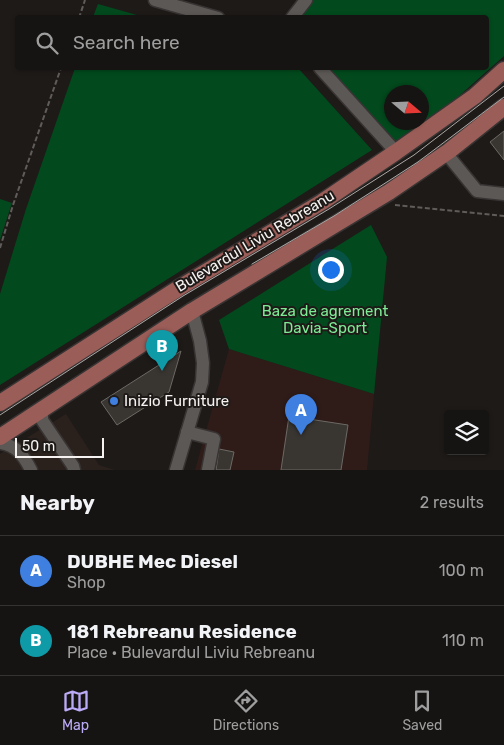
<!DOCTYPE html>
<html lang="en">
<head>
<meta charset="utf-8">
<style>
  :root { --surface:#161412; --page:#1f1d1b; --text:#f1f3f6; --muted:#9e9e9f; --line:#353332; --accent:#bbaaf6 }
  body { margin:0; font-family:Rubik,sans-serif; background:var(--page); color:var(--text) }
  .controls { position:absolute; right:15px; bottom:15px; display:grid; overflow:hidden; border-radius:5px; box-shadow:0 1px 4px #0004 }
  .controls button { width:45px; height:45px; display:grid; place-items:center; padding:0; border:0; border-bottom:1px solid var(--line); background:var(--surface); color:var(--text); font:25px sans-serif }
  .compass { position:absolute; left:384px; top:85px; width:45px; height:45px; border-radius:50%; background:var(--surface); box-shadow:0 1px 4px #0004; rotate:109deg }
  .scale { position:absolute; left:15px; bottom:12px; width:89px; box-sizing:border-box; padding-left:5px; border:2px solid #f5f2f1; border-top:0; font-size:14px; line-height:18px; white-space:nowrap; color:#f5f2f1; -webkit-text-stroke:4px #1e1a18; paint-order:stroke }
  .you { position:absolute; left:330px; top:269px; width:18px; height:18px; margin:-12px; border:4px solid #fff; border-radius:50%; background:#1a73e8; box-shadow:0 0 0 8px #1a73e833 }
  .badge { display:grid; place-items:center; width:32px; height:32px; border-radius:50%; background:var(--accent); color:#fff; font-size:16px; font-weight:700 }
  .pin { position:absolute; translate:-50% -41px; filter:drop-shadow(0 1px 2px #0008) }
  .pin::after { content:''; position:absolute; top:26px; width:18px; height:15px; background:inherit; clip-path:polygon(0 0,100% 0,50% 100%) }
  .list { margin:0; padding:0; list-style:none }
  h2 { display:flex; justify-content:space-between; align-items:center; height:65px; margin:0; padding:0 20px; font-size:21px }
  h2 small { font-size:16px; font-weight:400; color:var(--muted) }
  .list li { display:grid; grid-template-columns:32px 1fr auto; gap:15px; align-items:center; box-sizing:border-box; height:70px; padding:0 20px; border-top:1px solid var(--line) }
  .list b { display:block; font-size:19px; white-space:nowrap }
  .list p { margin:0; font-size:16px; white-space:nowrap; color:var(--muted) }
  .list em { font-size:16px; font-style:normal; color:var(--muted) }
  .icon { flex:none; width:28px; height:28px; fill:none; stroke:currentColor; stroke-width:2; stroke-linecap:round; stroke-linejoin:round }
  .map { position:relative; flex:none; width:504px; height:470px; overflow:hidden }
  .search { position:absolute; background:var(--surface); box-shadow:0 1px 4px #0004; left:15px; right:15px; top:15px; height:55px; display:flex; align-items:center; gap:12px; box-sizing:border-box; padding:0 18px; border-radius:5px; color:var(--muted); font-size:19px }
  .sheet { height:205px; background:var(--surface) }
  nav { display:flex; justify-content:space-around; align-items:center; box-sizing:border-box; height:70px; border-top:1px solid var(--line); background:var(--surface); font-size:14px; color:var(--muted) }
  nav a { display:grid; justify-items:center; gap:2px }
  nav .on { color:var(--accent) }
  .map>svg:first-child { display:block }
  .built { fill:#2a201c }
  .industrial { fill:#2f1c19 }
  .green { fill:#024a1d; fill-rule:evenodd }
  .building { fill:#393632; stroke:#6c6965 }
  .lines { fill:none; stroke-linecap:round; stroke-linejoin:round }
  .minor-casing { stroke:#373433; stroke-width:15 }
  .major-casing { stroke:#373433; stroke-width:19 }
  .path { stroke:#5f5c5a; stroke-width:2; stroke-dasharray:5 2.5; stroke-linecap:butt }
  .minor { stroke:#5c5856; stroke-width:12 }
  .major { stroke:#9b5d58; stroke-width:16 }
  .tram { stroke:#aaa7a6; stroke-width:1 }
  .shop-dot { fill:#3f7fe0; stroke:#1e1a18; stroke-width:2 }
  .labels { text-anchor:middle; stroke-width:4; stroke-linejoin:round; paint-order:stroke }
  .street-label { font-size:15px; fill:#f5f2f1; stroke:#1e1a18 }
  .park-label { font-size:15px; fill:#7deb95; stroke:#1e1a18 }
  .poi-label { font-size:15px; fill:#f5f2f1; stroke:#1e1a18; text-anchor:start }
</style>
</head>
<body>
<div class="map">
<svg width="504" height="470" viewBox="0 0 504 470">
  <rect width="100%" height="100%" fill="#1e1a18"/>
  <path class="built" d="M66 414 99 465 115 470H0V454Z"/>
  <path class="industrial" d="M229 349 374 394 367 470H195Z"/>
  <g class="green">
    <path d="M306 0H504V56L396 152 312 68H486V18H292ZM392 92H422V122H392Z"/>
    <path d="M98 4 144 17H93Z"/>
    <path d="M75 68H298L372 150 0 385V294L26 209Z"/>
    <path d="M0 199 12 203 0 240Z"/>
    <path d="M371 225 387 257 374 394 229 349 219 320Z"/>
  </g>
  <g class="building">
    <path d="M504 131V160L490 142Z"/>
    <path d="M181 351 169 392 117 425 101 402Z"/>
    <path d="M289 416 348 425 341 470H281Z"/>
    <path d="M219 449 234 452 230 470H216Z"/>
  </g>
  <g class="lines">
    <defs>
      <g id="minor">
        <path d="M155 0 218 18"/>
        <path d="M292 18 306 0"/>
        <path d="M320 68 396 152"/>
        <path d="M446 153 477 191 504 194"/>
        <path d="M42 410V420L73 466 74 470"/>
        <path d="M187 432 214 439 208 470"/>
        <path d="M0 443C16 445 24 456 31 470"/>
        <path d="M176 470 202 382 203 363 200 341 192 311"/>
      </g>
      <g id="major">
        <path d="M0 403 179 288 322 202 396 152 475 96 504 70"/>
        <path d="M0 437 192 311 389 192 449 151 504 107"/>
      </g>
    </defs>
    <use href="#minor" class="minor-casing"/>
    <use href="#major" class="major-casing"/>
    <g class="path">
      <path d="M79 18 85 0"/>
      <path d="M395 205 504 216"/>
      <path d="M0 248 13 205 61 68"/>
    </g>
    <use href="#minor" class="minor"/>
    <use href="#major" class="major"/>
    <g class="tram">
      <path d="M252 264 334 216 418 162 504 97"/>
      <path d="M0 415 183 296 329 209 414 155 504 86"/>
    </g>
  </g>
  <circle class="shop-dot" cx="114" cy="401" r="5"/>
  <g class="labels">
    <g class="street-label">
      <text transform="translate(255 241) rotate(-31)" y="5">Bulevardul Liviu Rebreanu</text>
    </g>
    <g class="park-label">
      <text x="325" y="316">Baza de agrement<tspan x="325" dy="17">Davia-Sport</tspan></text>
    </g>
    <g class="poi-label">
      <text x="124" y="406">Inizio Furniture</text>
    </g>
  </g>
</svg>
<div class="controls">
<button><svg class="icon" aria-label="layers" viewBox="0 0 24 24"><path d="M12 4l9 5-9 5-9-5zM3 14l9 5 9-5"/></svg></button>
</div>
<svg class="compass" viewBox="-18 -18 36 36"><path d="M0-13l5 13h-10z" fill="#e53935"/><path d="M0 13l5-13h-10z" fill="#9e9e9f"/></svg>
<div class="scale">50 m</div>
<div class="you"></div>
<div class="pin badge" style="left:301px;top:435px;background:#3f7fe0">A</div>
<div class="pin badge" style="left:162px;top:371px;background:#0f9aa8">B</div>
<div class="search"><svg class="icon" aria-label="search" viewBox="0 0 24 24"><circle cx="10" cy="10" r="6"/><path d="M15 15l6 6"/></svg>Search here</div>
</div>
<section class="sheet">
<h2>Nearby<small>2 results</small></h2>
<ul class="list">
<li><span class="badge" style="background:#3f7fe0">A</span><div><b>DUBHE Mec Diesel</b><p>Shop</p></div><em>100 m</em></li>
<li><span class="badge" style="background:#0f9aa8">B</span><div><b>181 Rebreanu Residence</b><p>Place · Bulevardul Liviu Rebreanu</p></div><em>110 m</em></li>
</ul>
</section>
<nav>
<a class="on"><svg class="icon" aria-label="map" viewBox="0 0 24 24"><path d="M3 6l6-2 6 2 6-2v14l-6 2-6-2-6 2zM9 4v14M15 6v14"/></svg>Map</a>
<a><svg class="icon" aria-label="directions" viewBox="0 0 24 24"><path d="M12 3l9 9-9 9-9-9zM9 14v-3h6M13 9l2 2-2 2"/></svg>Directions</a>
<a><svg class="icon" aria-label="saved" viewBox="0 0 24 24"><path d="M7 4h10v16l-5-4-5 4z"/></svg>Saved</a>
</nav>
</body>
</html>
